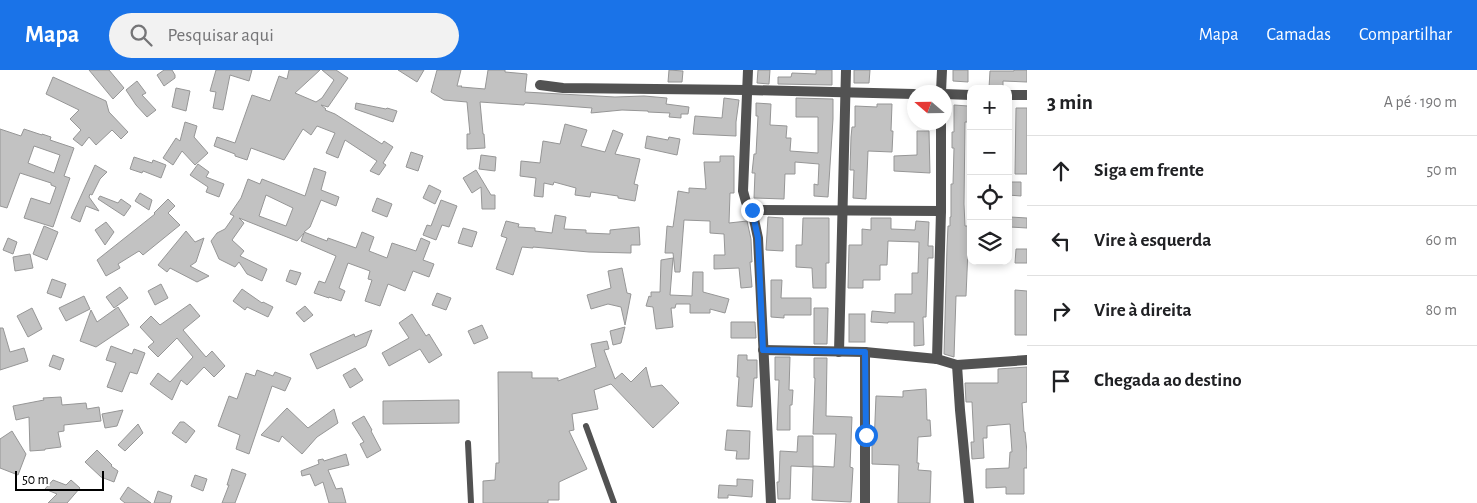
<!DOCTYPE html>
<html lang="pt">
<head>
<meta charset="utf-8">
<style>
  :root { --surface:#fff; --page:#f2f2f2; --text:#202124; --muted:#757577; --line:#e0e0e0; --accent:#1a73e8 }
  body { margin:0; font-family:"Alegreya Sans",sans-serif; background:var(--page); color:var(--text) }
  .controls { position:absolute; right:15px; top:15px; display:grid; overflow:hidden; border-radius:10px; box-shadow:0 2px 8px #0003 }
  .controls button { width:45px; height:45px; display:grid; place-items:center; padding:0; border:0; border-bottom:1px solid var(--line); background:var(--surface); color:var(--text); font:25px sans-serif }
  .compass { position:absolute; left:907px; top:15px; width:45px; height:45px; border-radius:50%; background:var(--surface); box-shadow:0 2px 8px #0003; rotate:290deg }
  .scale { position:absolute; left:15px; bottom:12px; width:89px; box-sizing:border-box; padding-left:5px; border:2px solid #000; border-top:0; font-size:14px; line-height:18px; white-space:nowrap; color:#000; -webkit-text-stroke:4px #fff; paint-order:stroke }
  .stop { position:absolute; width:15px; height:15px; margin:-11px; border:4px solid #1a73e8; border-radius:50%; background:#fff }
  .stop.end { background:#1a73e8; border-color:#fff; box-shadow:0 1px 5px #0008 }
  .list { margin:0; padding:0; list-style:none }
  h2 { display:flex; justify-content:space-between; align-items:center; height:65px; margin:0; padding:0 20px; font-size:21px }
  h2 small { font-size:16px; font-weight:400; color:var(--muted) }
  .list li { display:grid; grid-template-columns:32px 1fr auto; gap:15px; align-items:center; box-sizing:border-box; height:70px; padding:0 20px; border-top:1px solid var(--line) }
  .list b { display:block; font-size:19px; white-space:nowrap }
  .list em { font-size:16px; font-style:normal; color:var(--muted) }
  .icon { flex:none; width:28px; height:28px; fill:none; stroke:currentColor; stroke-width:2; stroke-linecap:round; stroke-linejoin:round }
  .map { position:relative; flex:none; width:1027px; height:433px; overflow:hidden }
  header { display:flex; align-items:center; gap:30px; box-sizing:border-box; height:70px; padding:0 25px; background:var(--accent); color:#fff }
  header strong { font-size:24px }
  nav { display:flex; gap:28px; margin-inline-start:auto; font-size:18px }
  .search { width:350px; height:45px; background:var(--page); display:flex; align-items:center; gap:12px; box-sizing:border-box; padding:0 18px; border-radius:28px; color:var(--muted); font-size:19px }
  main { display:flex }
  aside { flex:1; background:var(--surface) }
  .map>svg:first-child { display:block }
  .building { fill:#c2c2c2; stroke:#969696; fill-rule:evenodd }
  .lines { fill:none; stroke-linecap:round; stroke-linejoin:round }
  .lane { stroke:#525252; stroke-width:6 }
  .street { stroke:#525252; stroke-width:10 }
  .route { stroke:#1a73e8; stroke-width:6 }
</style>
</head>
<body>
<header>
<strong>Mapa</strong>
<div class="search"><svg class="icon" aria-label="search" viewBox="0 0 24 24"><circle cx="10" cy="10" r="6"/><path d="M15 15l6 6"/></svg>Pesquisar aqui</div>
<nav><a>Mapa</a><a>Camadas</a><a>Compartilhar</a></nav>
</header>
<main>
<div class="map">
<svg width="1027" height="433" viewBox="0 0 1027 433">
  <rect width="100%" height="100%" fill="#fff"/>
  <g class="building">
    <path d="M89 0H109L124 18 113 29Z"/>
    <path d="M164 0H172L175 5V8L164 16 157 5Z"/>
    <path d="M216 0H252L249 11 230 5 223 40 213 38 216 22 210 21Z"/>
    <path d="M289 0H320L295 23 316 32 322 28 334 10 322 0H336L348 8 328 37 321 35 326 39 325 40 335 44 382 74 384 71 393 77 383 93 386 95 379 105 370 101 377 91 345 70 338 88 326 83 335 63 317 56 311 65 303 59 284 90 251 78 247 90 235 86V84L214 76 217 67 235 73 252 25 270 31 279 6 287 9Z"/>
    <path d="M398 0H424L417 12Z"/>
    <path d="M437 0H461L457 16H462L461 17 485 19 488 0H505V2L527 4 525 22 615 27 644 26 667 28 666 34 689 37 688 44H681V48L669 47 670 43 648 42V41L622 40 591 43 592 38 539 34 525 33 524 35 480 32 483 64H484L485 78 467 79V64H470L467 32 444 30 431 22Z"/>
    <path d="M669 0 683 1 682 12H668Z"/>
    <path d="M758 0H770L769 14 757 13Z"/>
    <path d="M816 0H832V15L778 14V7H791L792 3 816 4Z"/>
    <path d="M854 0H870L869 13H854Z"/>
    <path d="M953 0H968V12L953 11Z"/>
    <path d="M1014 0H1027V12L1003 11V19L989 18 990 1H1014Z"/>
    <path d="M53 7 106 31 109 42 128 62 121 69 112 60 96 75 89 67 82 76 73 69 81 60 70 49 79 40 46 24Z"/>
    <path d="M137 11 146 23 142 25 156 40 147 47 136 35 126 20Z"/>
    <path d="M176 18 190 21 186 41 172 37Z"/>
    <path d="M724 28 739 30 736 52V66L693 64 695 46 722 48Z"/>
    <path d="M796 28 833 29V49L828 127 814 126V114L818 115 819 94 795 92V104H785L784 129 754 128 755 103H752L754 84H756L758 46H756V33L771 34 770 55 787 56 786 68H791L790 81 818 83V47H796Z"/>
    <path d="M356 33 386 39 387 38 397 41 393 52 355 39Z"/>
    <path d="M877 34H892L891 61H893L892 82 868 81 866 129 853 128 854 100H850L851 67 852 57H855V36L877 37Z"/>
    <path d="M954 35 968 36V52H965L964 134 965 156H969L966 226H956L954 287 944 284 947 177 948 156H950V147H951V114H953L954 78H952V62H954Z"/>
    <path d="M1016 38H1027V104H1015Z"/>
    <path d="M185 52 197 56 194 67 208 83 195 95 182 81 173 95 163 88 176 68 180 71Z"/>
    <path d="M565 54 587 60 581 76 605 82 613 60 623 64 615 84 640 89 634 114 638 115 635 131 618 128V126L591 122 590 127 575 125 576 118 554 112 553 115 544 113 543 127 534 126 536 108 520 106 521 91 540 93 543 71 560 74Z"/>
    <path d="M0 59 21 66 24 59 42 65V64L51 67 50 70 74 78 64 106 70 108 53 157 24 148 31 128 50 134 56 117 51 115V113L20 103 7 138 0 136ZM34 76 60 85 54 103 28 93Z"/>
    <path d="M917 61H929L930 103 894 101V86L917 85Z"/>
    <path d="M647 66 668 70 669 67 680 69 677 85 645 78Z"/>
    <path d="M411 82 423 86 418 101 406 97Z"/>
    <path d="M481 85 496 87 495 101 479 99Z"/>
    <path d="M720 86H734V123H730L729 153 747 151 751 169 752 192H750L752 217 741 218 739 198 714 199V185H725L724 164 710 163V151L684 150 680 202H675L673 183H665L667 156 673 157 678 121 689 123V118L706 119 704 92H720Z"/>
    <path d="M134 87 152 93 153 90 166 95 161 108 143 101 142 103 130 99Z"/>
    <path d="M198 94 209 102 206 107 224 114 219 127 206 122 208 117 190 105Z"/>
    <path d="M95 95 107 102 100 109 92 125 90 124 89 127 99 141 86 136 80 152 71 148Z"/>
    <path d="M314 98 326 102 321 120 339 127 336 136 321 130 310 157 304 162 327 171 328 168 356 178 362 162 374 167 369 181 387 188 392 173 416 181 421 168 430 172 423 190 434 194 429 207 413 201 405 221 388 214 380 236 365 231 372 210 368 209 370 201 348 193 339 218 345 221 341 231 329 227V228L314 223 319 211 325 213 336 186 301 171 304 163 297 171 239 148 244 153 232 170 244 181 240 186 267 199 262 211 247 204 239 192 235 197 219 189 211 171 217 163 225 159 234 146 230 144 241 128 248 109 260 114 262 109 305 126ZM266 125 293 138 286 156 259 146Z"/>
    <path d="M476 100 491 125H495V139H482L481 117 472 123 463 108Z"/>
    <path d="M1008 112H1021V126L1008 125Z"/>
    <path d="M429 115 441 121 435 134 423 128Z"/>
    <path d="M140 123 152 130 149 140 135 131Z"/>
    <path d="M100 126 118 133 121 129 131 136 124 146 98 129Z"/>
    <path d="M377 128 392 134 387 147 372 141Z"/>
    <path d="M168 129 175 136 168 143 180 155 143 185 139 181 118 194 120 198 106 206 97 190 155 144 154 143Z"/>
    <path d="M441 130 457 136 449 157 442 155 436 170 423 165 427 155 431 156Z"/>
    <path d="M555 145 566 147 564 159 586 160V163L610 164V160L639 157 640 175H631V183L589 182 533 177V178L522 177 513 205 496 199 507 168 501 166 506 151 519 154 518 157 535 158V161L552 163Z"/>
    <path d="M768 147 783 148V181L766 180Z"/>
    <path d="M1010 147 1027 148V158L1010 157Z"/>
    <path d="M803 148H829V193H826V218H813L812 198 796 197V175H802Z"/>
    <path d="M871 148H891V159L915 160 916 151 929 152 928 176H933V188H928L926 247H923L924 275 914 276V252H888V253L871 252 872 241 895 243V224H912V203H918L919 172 888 171 887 195H880V210H863V218H848L849 175H862V159L871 160Z"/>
    <path d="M106 152 114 162 105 175 95 160Z"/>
    <path d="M44 156 58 162 47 190 33 184Z"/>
    <path d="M463 158 477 162 472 177 458 173Z"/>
    <path d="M186 161 195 172 204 168 196 192 190 196 209 206 197 212 170 198 167 202 158 195Z"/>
    <path d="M8 168 17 172 13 184 3 180Z"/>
    <path d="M1016 179H1027V193H1015Z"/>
    <path d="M30 184 33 198 15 201 13 187Z"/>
    <path d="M673 188 670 225 692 226 693 202H703V222L729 229 725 243 710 239V243H690V234H676L675 238H671L673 257 656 259 653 237 646 236 649 226 651 227V222H660L661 190Z"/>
    <path d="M622 198 627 223 631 224 625 255 621 237 608 234 591 239 587 225 611 218 608 201Z"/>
    <path d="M290 200 301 203 296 215 286 211Z"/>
    <path d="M52 209 66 214 61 228 47 223Z"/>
    <path d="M771 210H782L781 228H811V245H784V248L771 247Z"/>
    <path d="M161 214 168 228 155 235 148 221Z"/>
    <path d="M120 217 128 228 114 238 106 227Z"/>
    <path d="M242 219 262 233 263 232 273 237 268 247 247 237 245 240 233 231Z"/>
    <path d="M1015 220 1027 221V265H1015Z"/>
    <path d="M437 223 451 228 446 240 432 235Z"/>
    <path d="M84 226 90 239 66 251 59 238Z"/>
    <path d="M190 234 200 246 183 260 206 287 212 281 225 296 214 307 204 297 187 315 181 310 172 330 150 314 158 303 170 312 193 287 177 268 158 287 148 277 154 272 140 257 151 246 160 255Z"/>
    <path d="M305 236 313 245 304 252 296 243Z"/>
    <path d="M118 237 129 255 96 277 80 271 91 240 97 252Z"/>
    <path d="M32 238 42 259 28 267 17 246Z"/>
    <path d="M814 238H828L827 274H814Z"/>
    <path d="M412 244 426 266 429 264 442 285 429 293 420 279 389 296 382 283 409 268 399 253Z"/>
    <rect x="849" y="244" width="16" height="28"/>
    <path d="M731 252H755L756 268H731Z"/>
    <path d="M482 255 488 268 474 274 468 261Z"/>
    <path d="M625 257 621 273 613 275 610 261Z"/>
    <path d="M0 258H3L10 282 24 278 28 291 0 300Z"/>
    <path d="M372 260 366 276 317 299 310 284 354 264 355 267Z"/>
    <path d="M607 271 609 279 604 280 615 309 622 303 631 312 646 297 651 317 662 315 679 333 653 358 611 314 594 320 598 339 572 344 574 360 569 361 587 399 559 412V430H548V433H483V411L495 410 496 393H499L498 302H532V308H558V311L596 297 591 274Z"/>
    <path d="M111 276 132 284 134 279 145 283 137 304 130 302 122 322 107 317 116 293 106 290Z"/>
    <path d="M53 285 64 289 60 300 49 296Z"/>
    <path d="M738 285H747V290H757V308H754L752 337 737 336 739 307H737Z"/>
    <path d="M775 287H790L789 320H793L792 335H790V360H777L779 310H775Z"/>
    <path d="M814 288H827L826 346 852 347 850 397 853 398 851 432 812 430 813 396 834 397 836 364H813L815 308H814Z"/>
    <path d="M1027 297V332L1022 333 1024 362H1025L1027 382V398H1024V424H1006V417L986 418V399L1009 398 1010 382H1012L1010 354 987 356V368H983L984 388 972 389 971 372H974L972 332H966L965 313H998V299Z"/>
    <path d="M355 298 363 310 350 318 343 305Z"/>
    <path d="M257 300 273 306 275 302 291 308 285 321 272 316 249 384 236 379 240 365 218 356 229 326 237 329 246 303 255 306Z"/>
    <path d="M926 319 927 350H930L931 366 918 367 917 393H919L918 400 931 401 930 433H898L899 395 872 394V375H874L876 326 903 327V321Z"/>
    <path d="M61 327 62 335 86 333 87 339 99 337 101 351 64 355V361L58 362 61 377 45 379V380L30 381 29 347 16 350 13 336 44 330 43 328Z"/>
    <path d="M459 330V353L383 354V331Z"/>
    <path d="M287 338 308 358 334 339 338 353 317 367 302 384 282 366 279 372 261 365Z"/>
    <path d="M123 340 117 356 105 358 102 344Z"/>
    <path d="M364 346 372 360 371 361 381 380 367 388 360 374 364 372 352 353Z"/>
    <path d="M180 352H184L195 361 186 373 172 363Z"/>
    <path d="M138 354 143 363 125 381 118 375Z"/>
    <path d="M727 360 750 361 749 389H736L737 381 725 380Z"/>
    <path d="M12 361 26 384 18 405 0 398V369Z"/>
    <path d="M798 366H813V397L791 396 790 429H778L777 412H779L780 381 797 382Z"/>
    <path d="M97 380 112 395 111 396 118 401 114 412 101 407 85 392Z"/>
    <path d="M346 384 349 395 328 400 336 419 342 418 346 433H329L323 412 315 416 310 404 302 406 301 401 319 394 318 390 323 389 324 391Z"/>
    <path d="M232 399 246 404 235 433H222L229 415H227Z"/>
    <path d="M195 405 207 409 203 421 191 416Z"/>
    <path d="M737 409 753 410 752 427 728 425V428H718L719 415 737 416Z"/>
    <path d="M53 410 66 415 71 410 80 418 67 433H48L57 424 45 419Z"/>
    <path d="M128 417 151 433H125L120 429Z"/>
    <path d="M158 421 172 426 170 433H154Z"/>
  </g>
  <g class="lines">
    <g class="lane">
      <path d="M586 356 614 433"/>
      <path d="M468 373 471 433"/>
    </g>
    <g class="street">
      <path d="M748 0 743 121 746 132 752 140 758 168 771 433"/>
      <path d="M540 15 563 18 747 20 914 24"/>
      <path d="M941 22 942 0"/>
      <path d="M944 24 971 25"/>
      <path d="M1008 25H1027"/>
      <path d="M752 140 941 141"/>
      <path d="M763 280 865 282 937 289 957 295 1027 290"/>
      <path d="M839 282 846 0"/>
      <path d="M865 282V433"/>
      <path d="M937 289 941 141V52"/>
      <path d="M957 295 960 340 969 433"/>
    </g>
  </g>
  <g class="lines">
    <path class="route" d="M752 140 758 168 763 280 865 282 866 365"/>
  </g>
</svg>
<div class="controls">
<button>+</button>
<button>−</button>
<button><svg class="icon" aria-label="locate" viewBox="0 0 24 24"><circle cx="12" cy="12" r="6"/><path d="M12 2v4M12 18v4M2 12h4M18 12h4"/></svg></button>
<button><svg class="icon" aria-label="layers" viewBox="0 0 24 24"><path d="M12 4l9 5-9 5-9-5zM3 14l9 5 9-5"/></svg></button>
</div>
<svg class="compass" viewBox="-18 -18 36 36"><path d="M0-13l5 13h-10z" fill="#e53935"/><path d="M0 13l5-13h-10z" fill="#757577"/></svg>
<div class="scale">50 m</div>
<div class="stop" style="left:866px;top:365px"></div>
<div class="stop end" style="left:752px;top:140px"></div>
</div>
<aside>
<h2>3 min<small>A pé · 190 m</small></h2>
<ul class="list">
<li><svg class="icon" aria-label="ahead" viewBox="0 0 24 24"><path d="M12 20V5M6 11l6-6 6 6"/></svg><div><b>Siga em frente</b></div><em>50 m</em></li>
<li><svg class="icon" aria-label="left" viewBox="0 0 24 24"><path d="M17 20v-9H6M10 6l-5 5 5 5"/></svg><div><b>Vire à esquerda</b></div><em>60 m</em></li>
<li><svg class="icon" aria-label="right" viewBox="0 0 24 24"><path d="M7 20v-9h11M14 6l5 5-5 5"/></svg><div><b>Vire à direita</b></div><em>80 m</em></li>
<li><svg class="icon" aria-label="arrive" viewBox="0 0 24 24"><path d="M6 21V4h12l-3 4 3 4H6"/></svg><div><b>Chegada ao destino</b></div></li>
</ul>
</aside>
</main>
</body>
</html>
